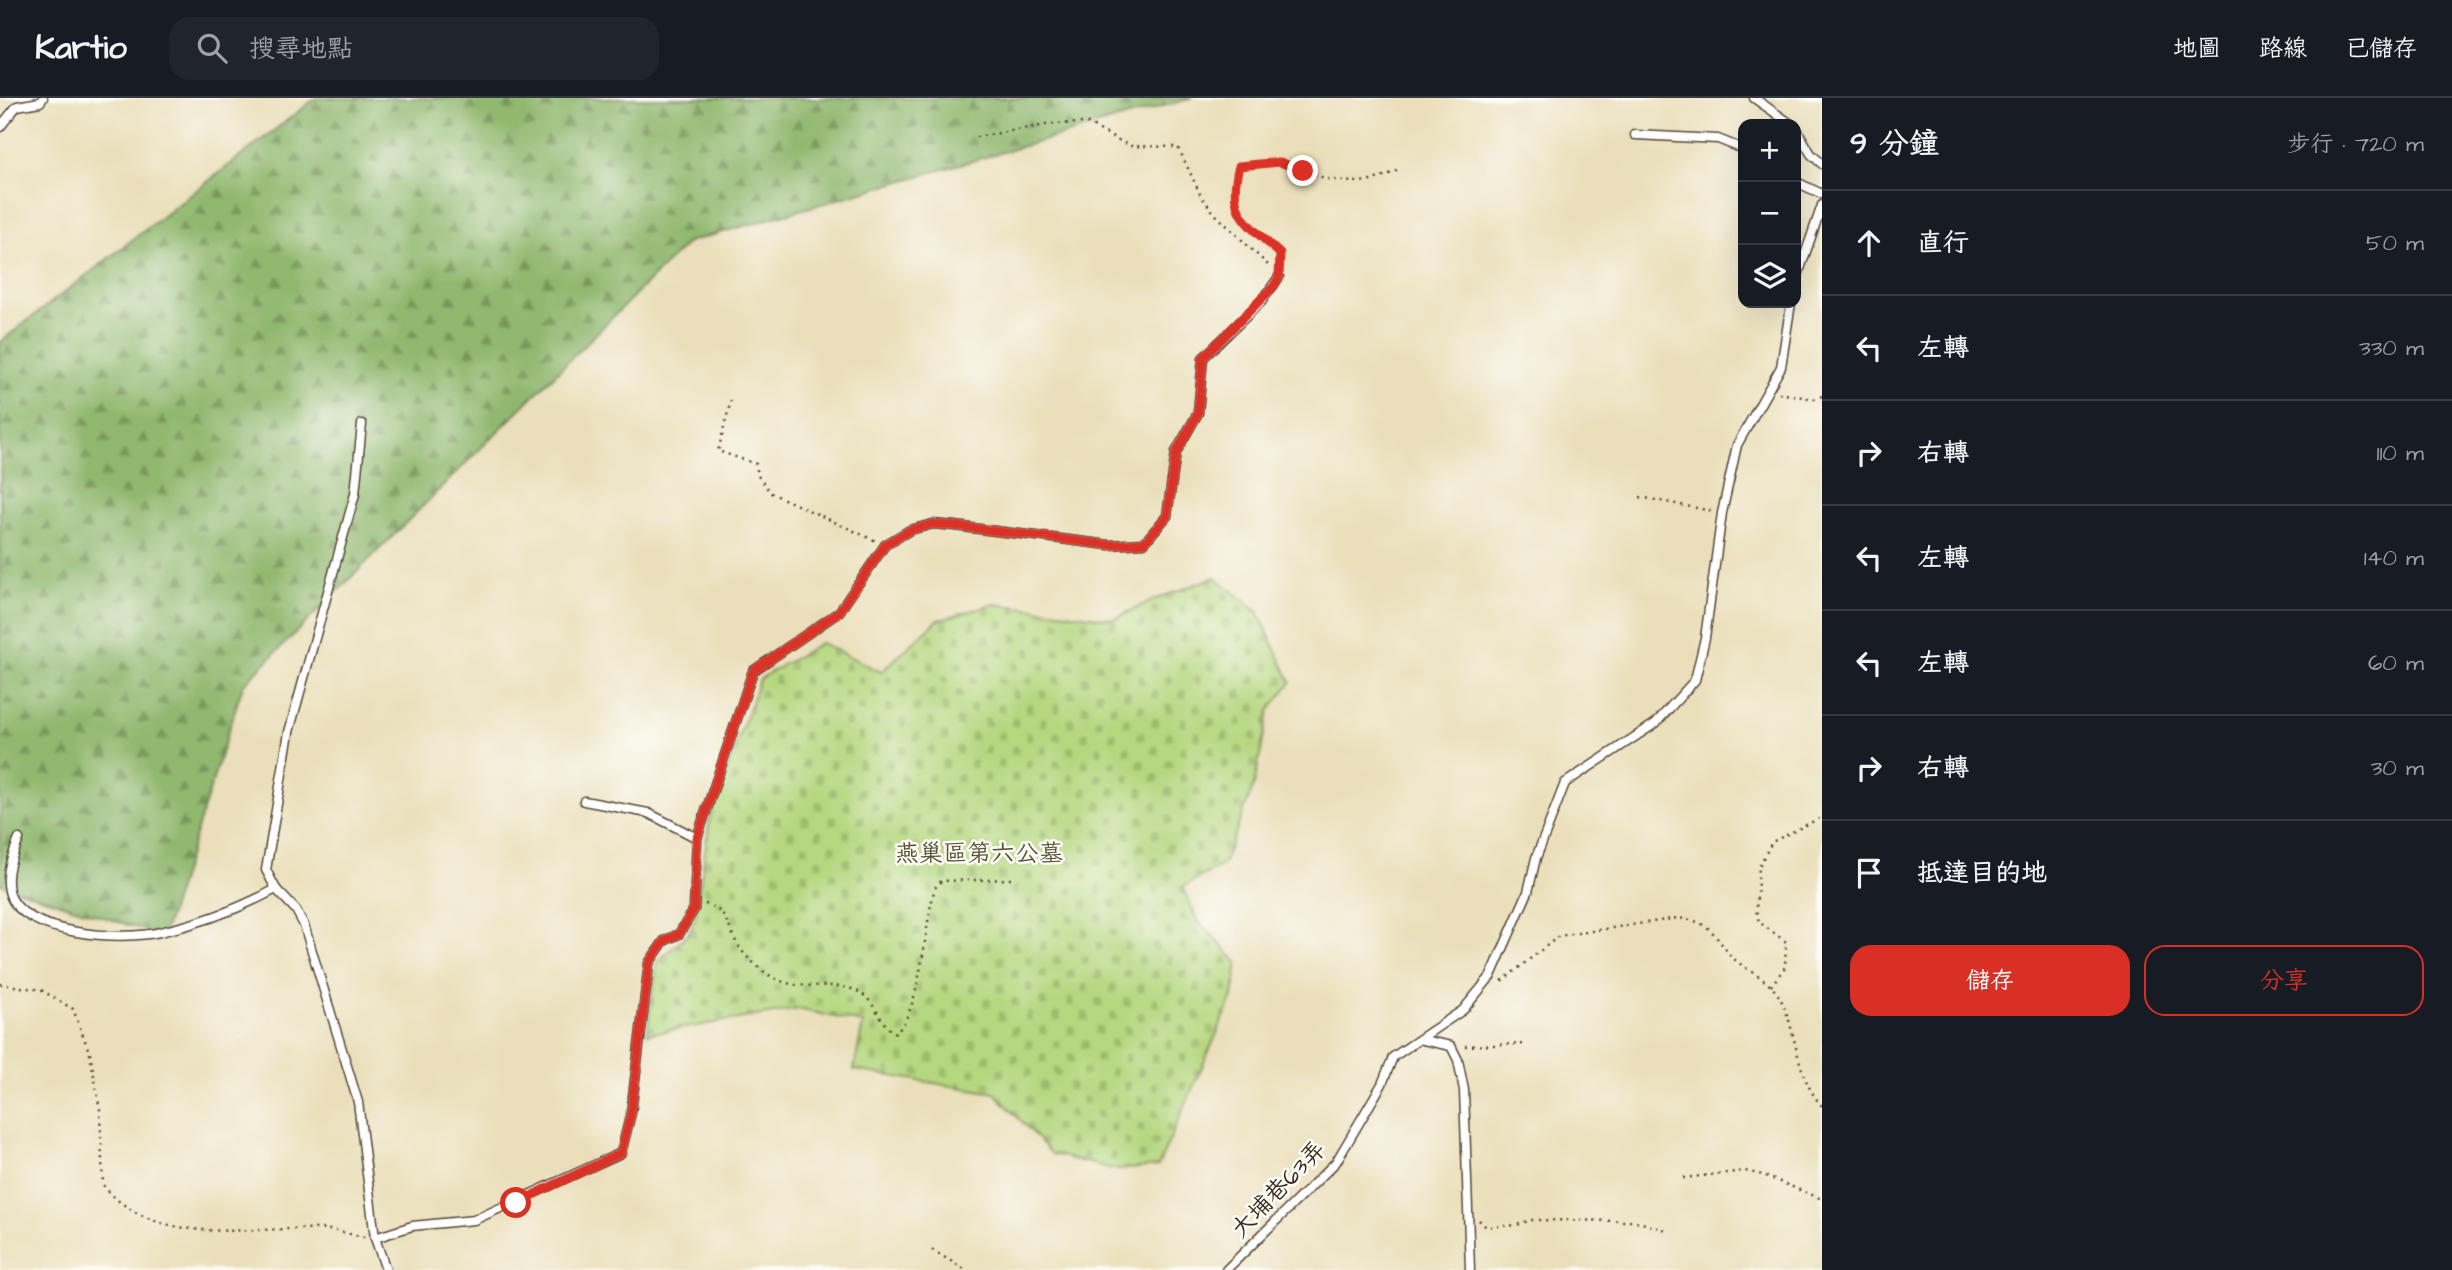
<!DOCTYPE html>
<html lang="zh-TW">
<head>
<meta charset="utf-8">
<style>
  :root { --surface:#171b24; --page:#20242c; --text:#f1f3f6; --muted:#9ea1a6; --line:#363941; --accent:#d93025 }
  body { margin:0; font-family:"Architects Daughter","LXGW WenKai TC",sans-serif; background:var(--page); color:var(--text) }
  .controls { position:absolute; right:21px; top:21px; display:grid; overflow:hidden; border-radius:14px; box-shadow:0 7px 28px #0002 }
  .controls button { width:63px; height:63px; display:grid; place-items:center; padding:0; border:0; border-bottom:2px solid var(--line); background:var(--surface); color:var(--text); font:35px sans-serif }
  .stop { position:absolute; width:21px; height:21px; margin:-16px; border:5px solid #d93025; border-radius:50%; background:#fff }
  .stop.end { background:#d93025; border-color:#fff; box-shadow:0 2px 7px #0008 }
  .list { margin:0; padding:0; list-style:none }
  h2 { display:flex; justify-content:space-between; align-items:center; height:91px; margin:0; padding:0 28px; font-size:30px }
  h2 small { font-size:23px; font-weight:400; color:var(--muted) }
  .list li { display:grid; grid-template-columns:46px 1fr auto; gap:21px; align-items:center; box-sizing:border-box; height:105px; padding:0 28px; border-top:2px solid var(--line) }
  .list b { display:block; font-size:26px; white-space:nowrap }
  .list em { font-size:23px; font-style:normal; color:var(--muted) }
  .actions { display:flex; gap:14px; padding:21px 28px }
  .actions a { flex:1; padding:16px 0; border:2px solid var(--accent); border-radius:21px; text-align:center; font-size:24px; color:var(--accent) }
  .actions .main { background:var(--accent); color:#fff }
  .icon { flex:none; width:38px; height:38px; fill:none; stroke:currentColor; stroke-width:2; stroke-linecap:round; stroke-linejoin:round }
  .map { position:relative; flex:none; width:1822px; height:1172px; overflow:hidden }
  header { display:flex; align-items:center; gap:42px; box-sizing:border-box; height:98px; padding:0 35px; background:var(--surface); border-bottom:2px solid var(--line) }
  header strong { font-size:33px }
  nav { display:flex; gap:38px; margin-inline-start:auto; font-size:24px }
  .search { width:490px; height:63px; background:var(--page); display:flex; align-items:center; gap:18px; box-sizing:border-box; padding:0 24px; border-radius:21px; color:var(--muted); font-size:26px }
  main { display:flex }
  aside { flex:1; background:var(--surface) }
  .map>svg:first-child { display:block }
  .forest { fill:url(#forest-firs); stroke:#667146; stroke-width:2 }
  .cemetery { fill:url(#cemetery-stones); stroke:#78804e; stroke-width:2 }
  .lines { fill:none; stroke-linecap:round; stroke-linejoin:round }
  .service-casing { stroke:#554535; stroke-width:11 }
  .path { stroke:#554535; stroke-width:2.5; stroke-dasharray:2 5; stroke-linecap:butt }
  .service { stroke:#fff; stroke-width:8 }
  .route { stroke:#d93025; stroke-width:9 }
  .labels { text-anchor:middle; stroke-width:5; stroke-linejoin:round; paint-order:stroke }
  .park-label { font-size:24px; fill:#5a5536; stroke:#fdfcf7 }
  .street-label { font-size:24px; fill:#3b2a1e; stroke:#fdfcf7 }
</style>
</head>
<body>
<header>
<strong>Kartio</strong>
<div class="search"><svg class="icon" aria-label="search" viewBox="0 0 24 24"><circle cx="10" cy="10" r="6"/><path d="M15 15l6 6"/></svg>搜尋地點</div>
<nav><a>地圖</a><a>路線</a><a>已儲存</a></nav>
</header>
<main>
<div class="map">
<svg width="1822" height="1172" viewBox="0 0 1822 1172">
  <defs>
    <pattern id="forest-firs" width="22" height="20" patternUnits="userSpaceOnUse" patternTransform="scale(1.75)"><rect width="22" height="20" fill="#90b86e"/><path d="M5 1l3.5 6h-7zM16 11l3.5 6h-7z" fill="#77965a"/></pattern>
    <pattern id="cemetery-stones" width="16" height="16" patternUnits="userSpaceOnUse" patternTransform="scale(1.75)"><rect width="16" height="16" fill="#b5d77f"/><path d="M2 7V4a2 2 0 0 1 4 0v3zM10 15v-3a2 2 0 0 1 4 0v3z" fill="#9db96d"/></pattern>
  </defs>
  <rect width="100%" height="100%" fill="#fdfcf7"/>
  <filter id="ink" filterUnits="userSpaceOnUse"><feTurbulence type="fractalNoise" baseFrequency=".0143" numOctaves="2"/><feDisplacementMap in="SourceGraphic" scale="14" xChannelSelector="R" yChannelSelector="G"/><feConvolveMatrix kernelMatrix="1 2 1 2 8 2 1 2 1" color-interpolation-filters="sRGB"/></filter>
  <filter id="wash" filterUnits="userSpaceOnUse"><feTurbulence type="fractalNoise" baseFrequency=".00686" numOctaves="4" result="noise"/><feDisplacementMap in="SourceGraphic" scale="28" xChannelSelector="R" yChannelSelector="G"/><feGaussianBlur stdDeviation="1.57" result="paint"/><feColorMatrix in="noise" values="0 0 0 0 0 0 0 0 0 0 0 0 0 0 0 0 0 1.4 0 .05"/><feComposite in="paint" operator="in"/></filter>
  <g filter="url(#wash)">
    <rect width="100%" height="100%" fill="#eadfba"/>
    <path class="forest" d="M316 0H1192L688 144 243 587 163 838 0 786V244Z"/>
    <path class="cemetery" d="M1215 479 1258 514 1291 584 1269 613 1254 687 1223 766 1183 789 1197 822 1238 865 1233 899 1158 1068 1118 1072 1052 1056 995 995 854 972 863 925 798 911 647 936 657 864 689 835 695 820 710 720 759 582 764 578 821 545 881 574 938 522 995 506 1114 521 1151 503Z"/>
  </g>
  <g filter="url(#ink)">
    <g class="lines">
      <defs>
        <g id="service">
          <path d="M1754 0 1791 26"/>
          <path d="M0 29 17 8 40 4 43 0"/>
          <path d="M1796 30 1811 56 1822 66"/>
          <path d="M1635 37 1718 41 1743 51"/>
          <path d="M1796 84 1822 96"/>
          <path d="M1796 183 1822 107"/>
          <path d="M584 703 648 715 697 740"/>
          <path d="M19 741C12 759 5 774 9 793 19 838 125 843 160 834 201 825 239 811 276 791L296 812 304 827 358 1004 375 1140 386 1172"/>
          <path d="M276 791 266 772 289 634 355 396 362 326"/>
          <path d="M1423 942 1451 948 1458 962 1464 992 1470 1172"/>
          <path d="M375 1140 412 1128 474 1122 621 1055 631 1015 649 865 664 843 679 836 694 811 697 740 753 573 839 514 885 447 910 432 933 426 955 428 1109 447 1144 445 1167 418 1176 354 1198 315 1203 260 1261 204 1279 179"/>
          <path d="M1226 1172 1336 1064 1382 986 1393 959 1463 912 1491 878 1528 794 1536 760 1565 685 1656 625 1695 582 1705 540 1722 415 1737 347 1781 269 1791 205"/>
        </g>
      </defs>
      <use href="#service" class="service-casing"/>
      <g class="path">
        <path d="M976 39 1051 26 1086 25 1130 48 1178 49 1201 98 1215 116 1271 170"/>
        <path d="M1280 169V156C1247 124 1226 117 1239 68L1280 64 1327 81 1353 84 1371 83 1402 71"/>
        <path d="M1779 295 1814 301 1822 298"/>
        <path d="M731 302 718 353 756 366 758 378 771 395 876 443"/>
        <path d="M1640 399 1712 413"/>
        <path d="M705 806C728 811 728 833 740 850 745 858 756 867 763 873 795 897 819 882 852 891 877 899 877 926 896 935 922 911 924 826 935 790L941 783 1013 781"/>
        <path d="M1502 883 1559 838 1678 820C1713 824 1711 835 1732 859 1747 874 1771 881 1781 902 1798 936 1795 978 1822 1008"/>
        <path d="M0 886 41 892 73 911 90 956 100 1011 103 1087C155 1151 247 1128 318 1131 335 1131 349 1137 365 1139"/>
        <path d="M1771 888 1785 869 1786 844 1759 824 1756 812 1759 768 1772 744 1822 719"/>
        <path d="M1465 948 1526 946"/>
        <path d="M1683 1080 1745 1073 1763 1077 1822 1101"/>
        <path d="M1479 1122 1486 1129 1517 1127 1531 1122 1635 1123 1666 1132"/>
        <path d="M932 1152 966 1172"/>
      </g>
      <use href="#service" class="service"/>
    </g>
  </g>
  <g class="lines" filter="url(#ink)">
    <path class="route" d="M516 1105 621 1055 631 1015 649 865 664 843 679 836 694 811 697 740 753 573 839 514 885 447 910 432 933 426 955 428 1109 447 1144 445 1167 418 1176 355 1198 315 1203 260 1274 188 1279 179 1280 156C1247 124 1226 117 1239 68L1280 64 1303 73"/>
  </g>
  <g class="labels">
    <g class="park-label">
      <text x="979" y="763">燕巢區第六公墓</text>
    </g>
    <g class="street-label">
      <text transform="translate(1278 1091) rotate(-46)" y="8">大埔巷63弄</text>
    </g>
  </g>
</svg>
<div class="controls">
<button>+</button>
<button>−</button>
<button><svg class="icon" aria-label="layers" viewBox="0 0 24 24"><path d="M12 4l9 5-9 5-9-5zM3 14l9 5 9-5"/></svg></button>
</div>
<div class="stop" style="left:516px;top:1105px"></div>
<div class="stop end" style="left:1303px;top:73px"></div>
</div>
<aside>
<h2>9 分鐘<small>步行 · 720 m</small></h2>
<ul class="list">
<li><svg class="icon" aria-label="ahead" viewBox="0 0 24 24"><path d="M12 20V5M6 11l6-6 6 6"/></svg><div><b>直行</b></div><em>50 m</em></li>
<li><svg class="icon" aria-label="left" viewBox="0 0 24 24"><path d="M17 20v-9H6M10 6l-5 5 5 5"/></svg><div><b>左轉</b></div><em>330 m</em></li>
<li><svg class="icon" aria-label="right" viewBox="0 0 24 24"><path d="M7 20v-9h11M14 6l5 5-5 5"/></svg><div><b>右轉</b></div><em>110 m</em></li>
<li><svg class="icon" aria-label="left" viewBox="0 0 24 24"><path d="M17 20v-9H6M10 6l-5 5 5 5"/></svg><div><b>左轉</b></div><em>140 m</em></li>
<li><svg class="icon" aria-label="left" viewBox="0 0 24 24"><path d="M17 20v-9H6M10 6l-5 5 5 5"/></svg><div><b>左轉</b></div><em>60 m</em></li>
<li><svg class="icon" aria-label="right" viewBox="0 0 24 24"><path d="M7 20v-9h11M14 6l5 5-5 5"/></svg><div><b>右轉</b></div><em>30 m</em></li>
<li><svg class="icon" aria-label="arrive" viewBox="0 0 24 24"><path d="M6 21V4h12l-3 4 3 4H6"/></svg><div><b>抵達目的地</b></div></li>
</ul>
<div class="actions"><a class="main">儲存</a><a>分享</a></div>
</aside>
</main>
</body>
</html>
